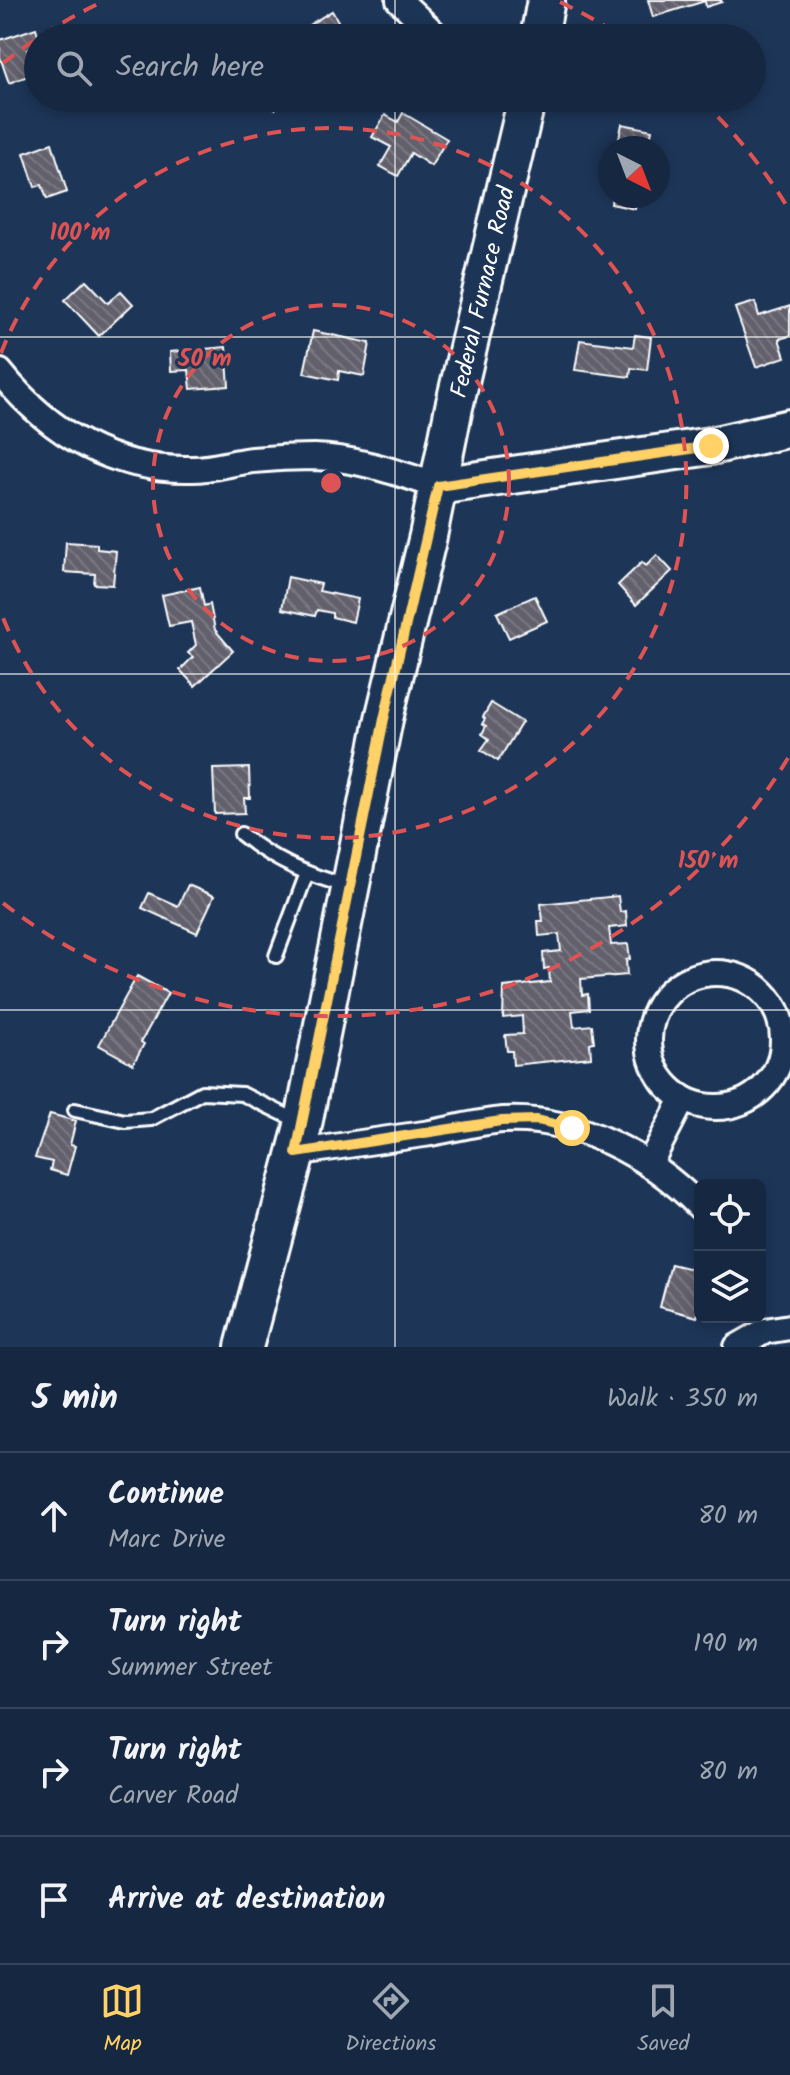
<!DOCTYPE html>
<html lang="en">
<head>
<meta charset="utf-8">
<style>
  :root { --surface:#162841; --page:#23344c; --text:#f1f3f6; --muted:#9ea6b1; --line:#35445a; --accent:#ffd166 }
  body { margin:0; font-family:Kalam,sans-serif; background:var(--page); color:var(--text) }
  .controls { position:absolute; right:24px; bottom:24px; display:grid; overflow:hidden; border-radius:12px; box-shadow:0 4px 12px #0003 }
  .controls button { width:72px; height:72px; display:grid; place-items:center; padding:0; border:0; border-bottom:2px solid var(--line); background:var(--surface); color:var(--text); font:40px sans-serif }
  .compass { position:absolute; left:598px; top:136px; width:72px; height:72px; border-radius:50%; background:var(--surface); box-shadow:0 4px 12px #0003; rotate:138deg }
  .stop { position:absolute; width:24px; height:24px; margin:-18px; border:6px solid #ffd166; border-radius:50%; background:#fff }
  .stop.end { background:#ffd166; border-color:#fff; box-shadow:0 2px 8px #0008 }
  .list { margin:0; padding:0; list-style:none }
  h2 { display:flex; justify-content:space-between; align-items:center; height:104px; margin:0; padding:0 32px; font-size:34px }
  h2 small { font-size:26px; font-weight:400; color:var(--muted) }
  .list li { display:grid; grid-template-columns:52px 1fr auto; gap:24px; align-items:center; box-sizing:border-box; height:128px; padding:0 32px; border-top:2px solid var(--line) }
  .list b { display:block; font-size:30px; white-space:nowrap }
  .list p { margin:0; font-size:26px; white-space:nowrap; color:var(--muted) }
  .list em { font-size:26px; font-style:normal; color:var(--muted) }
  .icon { flex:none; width:44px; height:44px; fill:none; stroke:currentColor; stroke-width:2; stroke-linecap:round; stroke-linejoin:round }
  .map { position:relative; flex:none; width:790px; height:1347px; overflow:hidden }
  .search { position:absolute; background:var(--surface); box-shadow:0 4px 12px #0003; left:24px; right:24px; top:24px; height:88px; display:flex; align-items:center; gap:20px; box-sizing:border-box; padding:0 28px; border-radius:44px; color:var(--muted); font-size:30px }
  .sheet { height:616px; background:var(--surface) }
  nav { display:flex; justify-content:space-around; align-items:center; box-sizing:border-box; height:112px; border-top:2px solid var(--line); background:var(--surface); font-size:22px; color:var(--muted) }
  nav a { display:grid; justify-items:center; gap:4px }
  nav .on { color:var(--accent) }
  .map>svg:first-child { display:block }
  .building { fill:url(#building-back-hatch); stroke:#fff; stroke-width:2 }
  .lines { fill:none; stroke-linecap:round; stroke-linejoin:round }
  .lane-casing { stroke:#fff; stroke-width:18 }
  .street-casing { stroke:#fff; stroke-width:30 }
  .secondary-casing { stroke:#fff; stroke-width:42 }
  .lane { stroke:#1d3557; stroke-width:12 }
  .street { stroke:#1d3557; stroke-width:24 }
  .secondary { stroke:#1d3557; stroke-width:36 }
  .route { stroke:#ffd166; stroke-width:10 }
  .grid { fill:none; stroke:#fff; stroke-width:2; stroke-opacity:0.55 }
  .ring { fill:none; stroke:#de5353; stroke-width:4; stroke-dasharray:14 10 }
  .labels { text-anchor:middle; stroke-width:6; stroke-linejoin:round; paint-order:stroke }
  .street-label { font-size:24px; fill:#fff; stroke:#1d3557 }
  .centre { fill:#de5353; stroke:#1d3557; stroke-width:4 }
  .ring-label { font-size:24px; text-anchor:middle; font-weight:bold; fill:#de5353; stroke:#1d3557; stroke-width:6; stroke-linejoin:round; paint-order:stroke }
</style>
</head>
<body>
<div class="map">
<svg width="790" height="1347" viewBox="0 0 790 1347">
  <defs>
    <pattern id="building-back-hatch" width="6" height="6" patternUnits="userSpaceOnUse" patternTransform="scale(2)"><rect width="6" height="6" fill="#62606c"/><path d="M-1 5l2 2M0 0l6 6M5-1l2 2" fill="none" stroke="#7a7882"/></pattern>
  </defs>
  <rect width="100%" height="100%" fill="#1d3557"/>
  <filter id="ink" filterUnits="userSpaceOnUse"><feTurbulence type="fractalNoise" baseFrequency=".0125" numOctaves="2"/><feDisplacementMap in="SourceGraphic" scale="16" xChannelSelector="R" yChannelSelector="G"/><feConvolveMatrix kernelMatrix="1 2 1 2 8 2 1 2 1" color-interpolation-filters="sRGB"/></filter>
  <g filter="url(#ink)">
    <g class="building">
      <path d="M648 0H721L722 2 706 7 705 1 653 17Z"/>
      <path d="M332 11 348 38H310L304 28Z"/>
      <path d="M36 28 39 38 38 45 28 49 36 73 9 83 0 57V40Z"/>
      <path d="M263 98H285L275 109Z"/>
      <path d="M403 113 447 139 431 166 411 153 398 176 380 166 391 147 372 137 385 115 398 122Z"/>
      <path d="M622 124 652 130 648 148H617Z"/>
      <path d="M52 143 67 192 47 199 42 185 35 187 24 153Z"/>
      <path d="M612 196H638L635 209 611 204Z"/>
      <path d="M86 280 108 303 121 291 133 304 99 336 65 300Z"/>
      <path d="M755 302 759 316 790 306V336L779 339 785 357 756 367 735 308Z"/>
      <path d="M313 331 370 343 364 376 339 371 338 380 304 373Z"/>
      <path d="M635 335 651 337 647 370 631 368 630 377 575 370 580 340 633 347Z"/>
      <path d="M226 347 229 386 191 389 189 370 171 371 170 352Z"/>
      <path d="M66 542 97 544V549L116 551 113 585 94 584 95 574 64 572Z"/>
      <path d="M657 555 672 571 636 605 618 585 642 562 646 566Z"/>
      <path d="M288 577 321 584 319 591 358 599 353 622 332 617V613L317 610 315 616 282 609Z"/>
      <path d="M200 587 204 606 210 604 215 630 233 651 195 686 180 670 193 657 188 653 196 645 191 622 169 626 162 595Z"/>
      <path d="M535 596 547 621 509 638 497 613Z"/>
      <path d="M491 703 522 722 498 761 481 750 489 739 482 734 486 726 482 724 485 719 483 717Z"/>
      <path d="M249 768 250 798H244L245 813 215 814 213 769Z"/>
      <path d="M188 885 214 896 197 933 142 908 149 893 178 906Z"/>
      <path d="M618 896 620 912 626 911 627 926 609 928 611 945 628 944 630 959 626 960 627 975 581 979 582 995 588 994 589 1009 572 1011 574 1027 592 1025 594 1042 590 1043 591 1057 513 1065 512 1051H507L505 1035 523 1034 522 1016 503 1018 504 987 550 982 549 968 544 969 543 953 561 951 559 934 539 936 538 921H543L541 904Z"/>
      <path d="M137 976 168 993 141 1042 144 1044 133 1064 99 1045Z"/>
      <path d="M50 1114 76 1121 70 1145 75 1146 67 1175 50 1170 52 1162 35 1158Z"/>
      <path d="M671 1264 700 1271V1306L697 1317 660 1307Z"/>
    </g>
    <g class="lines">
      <defs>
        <g id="lane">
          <path d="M241 834C272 860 309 876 348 886"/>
          <path d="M276 956 307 873"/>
          <path d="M75 1110 125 1121 151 1119 202 1092 242 1094 300 1122"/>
        </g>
        <g id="street">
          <path d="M399 0 439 38"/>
          <path d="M0 372C49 433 112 471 193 469 213 469 233 462 253 460 273 458 294 457 314 457 357 458 398 473 438 486"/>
          <circle cx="716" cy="1040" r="67"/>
          <path d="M296 1153C339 1146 381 1140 424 1134 450 1130 477 1122 503 1120 577 1116 649 1155 700 1207"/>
          <path d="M649 1165 683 1099"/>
          <path d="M737 1347 765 1331 790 1327"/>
        </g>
        <g id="secondary">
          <path d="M539 38 546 0"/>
          <path d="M438 486 711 446 790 428"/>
          <path d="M244 1347 302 1130 384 719 428 536 454 407 527 98"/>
        </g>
      </defs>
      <use href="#lane" class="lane-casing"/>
      <use href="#street" class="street-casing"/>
      <use href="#secondary" class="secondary-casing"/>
      <use href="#lane" class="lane"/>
      <use href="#street" class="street"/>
      <use href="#secondary" class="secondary"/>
    </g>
  </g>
  <g class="lines" filter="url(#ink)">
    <path class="route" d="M572 1128 537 1120 501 1121 296 1153 384 719 438 486 711 446"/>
  </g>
  <path class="grid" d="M395 0V38M395 98V1347M0 337H790M0 674H790M0 1010H790"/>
  <g class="ring">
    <circle cx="331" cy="483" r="178"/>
    <path d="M1 353A355 355 0 1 1 1 613"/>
    <path d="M788 758A533 533 0 0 1 3 903M3 63A533 533 0 0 1 102 2M560 2A533 533 0 0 1 621 36M701 100A533 533 0 0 1 788 208"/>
  </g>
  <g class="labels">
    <g class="street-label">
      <text transform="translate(482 292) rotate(-77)" y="8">Federal Furnace Road</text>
    </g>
  </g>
  <circle cx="331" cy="483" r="12" class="centre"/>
  <g class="ring-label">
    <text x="80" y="240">100 m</text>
    <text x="205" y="366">50 m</text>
    <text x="708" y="868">150 m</text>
  </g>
</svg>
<div class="controls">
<button><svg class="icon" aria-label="locate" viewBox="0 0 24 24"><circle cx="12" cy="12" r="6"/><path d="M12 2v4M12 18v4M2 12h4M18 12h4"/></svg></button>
<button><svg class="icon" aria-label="layers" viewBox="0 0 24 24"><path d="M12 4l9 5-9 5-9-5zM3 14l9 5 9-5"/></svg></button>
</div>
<svg class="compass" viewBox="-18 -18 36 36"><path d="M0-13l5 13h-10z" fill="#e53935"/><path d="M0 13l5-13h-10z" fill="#9ea6b1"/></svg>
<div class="stop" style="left:572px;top:1128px"></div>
<div class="stop end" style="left:711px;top:446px"></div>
<div class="search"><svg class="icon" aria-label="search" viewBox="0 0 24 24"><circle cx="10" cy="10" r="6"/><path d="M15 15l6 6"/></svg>Search here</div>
</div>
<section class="sheet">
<h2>5 min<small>Walk · 350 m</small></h2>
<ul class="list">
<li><svg class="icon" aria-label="ahead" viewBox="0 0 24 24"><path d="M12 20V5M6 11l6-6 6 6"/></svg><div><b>Continue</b><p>Marc Drive</p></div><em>80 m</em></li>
<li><svg class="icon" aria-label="right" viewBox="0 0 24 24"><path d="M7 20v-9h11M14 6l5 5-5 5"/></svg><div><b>Turn right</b><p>Summer Street</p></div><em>190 m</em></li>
<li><svg class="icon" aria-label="right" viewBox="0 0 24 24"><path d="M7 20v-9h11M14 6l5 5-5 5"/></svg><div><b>Turn right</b><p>Carver Road</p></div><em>80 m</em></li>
<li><svg class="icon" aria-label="arrive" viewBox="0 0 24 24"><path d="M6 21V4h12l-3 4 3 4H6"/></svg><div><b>Arrive at destination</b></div></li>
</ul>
</section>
<nav>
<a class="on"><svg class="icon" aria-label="map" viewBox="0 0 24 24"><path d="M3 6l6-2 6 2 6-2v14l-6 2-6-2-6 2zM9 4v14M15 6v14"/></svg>Map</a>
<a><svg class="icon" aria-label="directions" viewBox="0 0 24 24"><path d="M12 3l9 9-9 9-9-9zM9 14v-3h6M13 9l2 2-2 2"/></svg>Directions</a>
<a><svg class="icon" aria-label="saved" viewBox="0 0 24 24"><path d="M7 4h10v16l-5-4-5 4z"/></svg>Saved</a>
</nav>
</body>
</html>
